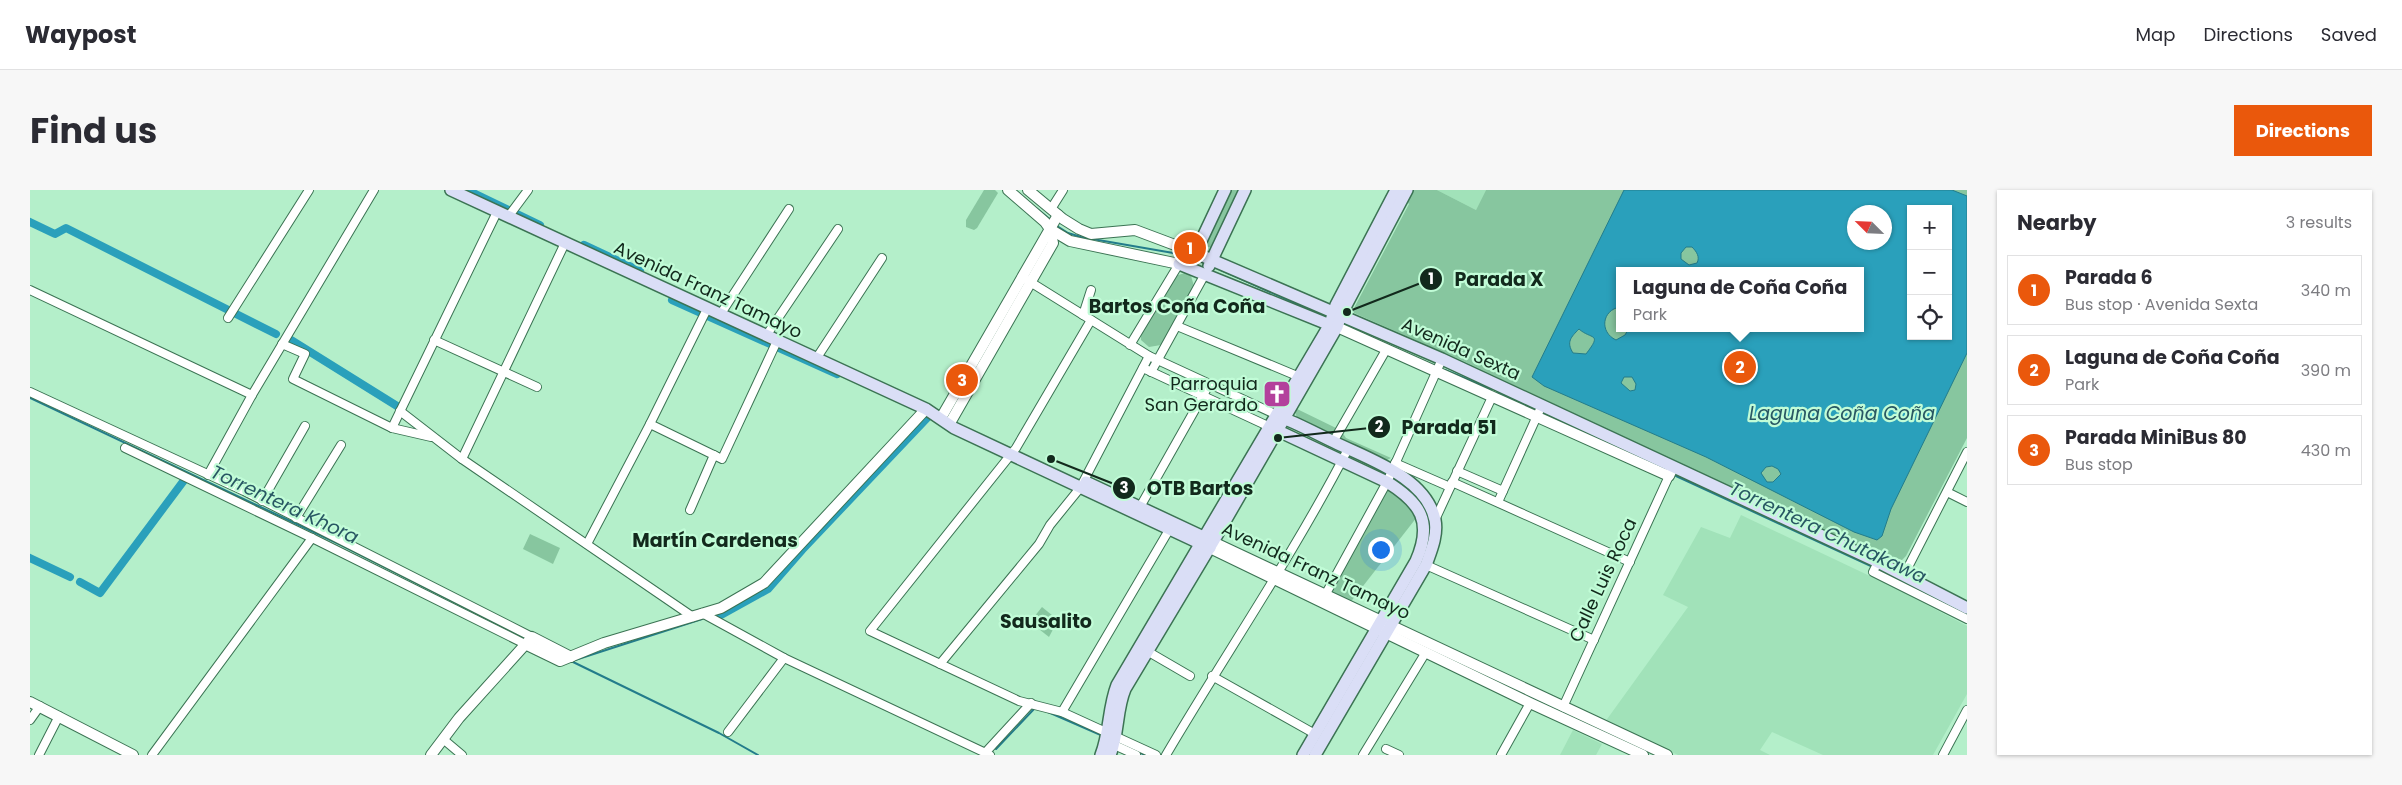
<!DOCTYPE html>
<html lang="en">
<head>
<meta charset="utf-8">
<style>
  :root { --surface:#fff; --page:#f7f7f7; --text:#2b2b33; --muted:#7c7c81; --line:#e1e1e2; --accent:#ea580c }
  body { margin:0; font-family:Poppins,sans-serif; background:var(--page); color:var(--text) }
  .controls { position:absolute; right:15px; top:15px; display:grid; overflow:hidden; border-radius:0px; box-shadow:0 1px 4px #0004 }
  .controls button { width:45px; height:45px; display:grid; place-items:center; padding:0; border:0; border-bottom:1px solid var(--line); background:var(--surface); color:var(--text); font:25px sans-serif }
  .compass { position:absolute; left:1817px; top:15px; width:45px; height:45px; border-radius:50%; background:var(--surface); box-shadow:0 1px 4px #0004; rotate:294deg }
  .you { position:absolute; left:1350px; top:359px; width:18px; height:18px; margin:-12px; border:4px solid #fff; border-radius:50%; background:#1a73e8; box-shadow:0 0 0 8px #1a73e833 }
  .badge { display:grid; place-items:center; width:32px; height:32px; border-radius:50%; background:var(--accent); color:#fff; font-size:16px; font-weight:700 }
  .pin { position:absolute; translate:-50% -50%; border:2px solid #fff; box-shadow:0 1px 5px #0006 }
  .popup { position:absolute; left:1586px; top:77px; width:248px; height:65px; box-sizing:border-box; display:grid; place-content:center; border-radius:0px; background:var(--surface); filter:drop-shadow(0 1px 4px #0005); font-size:16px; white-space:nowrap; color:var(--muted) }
  .popup b { font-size:19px; color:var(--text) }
  .popup::after { content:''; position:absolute; left:50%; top:100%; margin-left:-10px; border:10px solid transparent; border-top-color:var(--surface) }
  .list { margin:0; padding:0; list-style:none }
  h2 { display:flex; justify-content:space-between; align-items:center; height:65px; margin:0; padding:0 20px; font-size:21px }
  h2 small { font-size:16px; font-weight:400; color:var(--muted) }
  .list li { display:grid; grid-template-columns:32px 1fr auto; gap:15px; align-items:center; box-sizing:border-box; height:70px; margin:0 10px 10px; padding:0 10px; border:1px solid var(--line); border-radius:0px }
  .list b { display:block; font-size:19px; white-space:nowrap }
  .list p { margin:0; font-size:16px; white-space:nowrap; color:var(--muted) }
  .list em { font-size:16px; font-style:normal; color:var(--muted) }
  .icon { flex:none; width:28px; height:28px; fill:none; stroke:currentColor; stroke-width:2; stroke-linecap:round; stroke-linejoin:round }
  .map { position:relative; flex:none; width:1937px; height:565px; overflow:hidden; border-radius:0px }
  header { display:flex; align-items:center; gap:30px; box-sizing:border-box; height:70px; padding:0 25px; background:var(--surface); border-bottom:1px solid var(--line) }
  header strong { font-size:24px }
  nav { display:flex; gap:28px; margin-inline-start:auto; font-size:18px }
  .intro { display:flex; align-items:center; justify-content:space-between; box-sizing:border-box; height:120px; padding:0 30px }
  h1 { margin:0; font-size:35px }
  .button { padding:12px 22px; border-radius:0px; background:var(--accent); color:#fff; font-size:18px; font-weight:700 }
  main { display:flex; gap:30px; padding:0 30px }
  aside { flex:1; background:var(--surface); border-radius:0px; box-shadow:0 1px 4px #0004 }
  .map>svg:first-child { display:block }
  .built { fill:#a1e2b9 }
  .green { fill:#87c69f; fill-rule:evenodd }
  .water { fill:#2aa0bb; stroke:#237c8b; fill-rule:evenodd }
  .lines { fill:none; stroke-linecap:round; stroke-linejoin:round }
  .stream { stroke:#237c8b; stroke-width:2 }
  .canal { stroke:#2aa0bb; stroke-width:8 }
  .minor-casing { stroke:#3b7353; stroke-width:10 }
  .tertiary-casing { stroke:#3b7353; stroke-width:12 }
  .secondary-casing { stroke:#3b7353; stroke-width:14 }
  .minor { stroke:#fff; stroke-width:8 }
  .tertiary { stroke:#fff; stroke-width:10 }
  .secondary { stroke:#dadef6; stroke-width:11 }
  .labels { text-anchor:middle; stroke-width:4.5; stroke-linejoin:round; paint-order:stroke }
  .street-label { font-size:18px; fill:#12291c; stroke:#c1fcd7 }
  .poi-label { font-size:18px; fill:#12291c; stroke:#c1fcd7; text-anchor:end }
  .neighbourhood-label { font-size:19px; font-weight:bold; fill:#12291c; stroke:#c1fcd7 }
  .water-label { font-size:19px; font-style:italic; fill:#285763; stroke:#c1fcd7 }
  .leader { fill:none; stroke:#12291c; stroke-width:2 }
  .callout-dot { fill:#12291c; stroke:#c1fcd7; stroke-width:2 }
  .mark-label { font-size:15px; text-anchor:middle; font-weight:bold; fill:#fff }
  .callout-label { font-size:19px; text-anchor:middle; font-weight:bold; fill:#12291c; stroke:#c1fcd7; stroke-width:4.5; stroke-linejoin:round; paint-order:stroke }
</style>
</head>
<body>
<header>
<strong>Waypost</strong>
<nav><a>Map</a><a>Directions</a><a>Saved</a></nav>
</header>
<div class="intro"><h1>Find us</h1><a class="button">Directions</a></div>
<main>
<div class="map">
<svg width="1937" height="565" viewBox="0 0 1937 565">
  <rect width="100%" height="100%" fill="#b4efca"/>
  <g class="built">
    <path d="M1407 0H1456L1446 20Z"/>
    <path d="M1711 325 1861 396 1937 436V504L1903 565H1793L1742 542 1730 560 1740 565H1648L1575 532 1658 417 1633 405 1671 337 1700 348Z"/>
    <path d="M1543 540 1572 554 1566 565H1530Z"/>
  </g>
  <g class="green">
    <path d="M954 0H965L968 3 947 38 944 40 936 37V30Z"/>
    <path d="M1201 0H1212L1183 59 1172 54Z"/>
    <path d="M1382 0H1407L1446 20 1456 0H1937V248L1876 366 1872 370H1854L1431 170 1324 123 1323 120 1379 14 1377 12ZM1881 19H1918V146H1881ZM1824 22H1854V52H1824ZM1590 81H1830V138H1590Z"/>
    <path d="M1155 83 1161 86 1164 96 1131 155 1119 157 1111 150V143L1145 86Z"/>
    <path d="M1265 218 1306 238 1303 243 1299 245C1287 240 1263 234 1265 218Z"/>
    <path d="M1312 242 1316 248 1361 268 1355 271 1310 249Z"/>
    <path d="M1361 299 1376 312 1387 327 1319 414 1301 404V401L1357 300Z"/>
    <path d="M500 344 530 358 523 374 493 359Z"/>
    <path d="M1012 417 1028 430 1019 447 1000 432Z"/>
  </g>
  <path class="water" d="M1594 0H1922L1937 6V163L1861 319 1852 346 1847 350 1824 342 1676 267 1514 196 1502 187ZM1881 19H1918V146H1881ZM1824 22H1854V52H1824ZM1656 57H1662C1667 62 1670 67 1667 73L1659 75 1651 69V63ZM1590 81H1830V138H1599L1595 145 1586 150C1569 142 1572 120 1590 117ZM1549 139C1561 150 1573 142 1556 164L1543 163C1536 152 1541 147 1549 139ZM1594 187H1602L1606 194 1605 200 1600 201 1591 193ZM1742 276 1748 279 1751 284 1743 292H1737L1731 283 1736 277Z"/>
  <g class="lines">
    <g class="stream">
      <path d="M1006 18 1022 31"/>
      <path d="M1027 36 1038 43 1051 47 1149 64"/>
      <path d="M1191 80 1298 128"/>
      <path d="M1415 180 1461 199"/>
      <path d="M1468 202 1503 218"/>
      <path d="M0 208 311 355 495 448"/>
      <path d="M1513 223 1549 240"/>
      <path d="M1646 286 1843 377"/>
      <path d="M1847 379 1912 412"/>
      <path d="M541 471 689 543 728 565"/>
      <path d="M542 471 672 429"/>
      <path d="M1521 517 1605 555"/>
      <path d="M1018 522 1073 546"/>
      <path d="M1089 553 1115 565"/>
      <path d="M966 559 1004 519"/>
    </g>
    <g class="canal">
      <path d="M437 0 510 35"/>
      <path d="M0 32 25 44 36 38 246 144"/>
      <path d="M554 55 610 81"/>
      <path d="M642 110 807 184"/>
      <path d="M261 150 367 216"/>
      <path d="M0 368 40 387"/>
      <path d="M50 392 70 403 155 289"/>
      <path d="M691 425 738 399 772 360 899 226 893 223"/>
    </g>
    <defs>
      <g id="minor">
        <path d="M1021 19 1033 0"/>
        <path d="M478 27 498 0"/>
        <path d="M997 90 1119 166 1247 225"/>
        <path d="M0 100 222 205"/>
        <path d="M690 125 759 19"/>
        <path d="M1053 125 1061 100"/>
        <path d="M198 128 279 0"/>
        <path d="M1061 130 986 258 840 441 989 511 1032 522 1126 565"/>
        <path d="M1147 136 1272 188"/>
        <path d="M736 146 808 39"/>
        <path d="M404 150 507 197"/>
        <path d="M252 154 275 164 263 189 362 238 401 247"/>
        <path d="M1100 155 1149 74"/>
        <path d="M786 169 852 68"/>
        <path d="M1113 178 1240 237"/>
        <path d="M1121 182 1175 84"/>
        <path d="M0 202 214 301 502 447"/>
        <path d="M370 221 432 269 663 427"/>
        <path d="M620 234 692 269 747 151"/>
        <path d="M362 238 467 22"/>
        <path d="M1303 252 1356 160"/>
        <path d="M95 258 282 348 497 455"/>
        <path d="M432 269 535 53"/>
        <path d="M1365 273 1420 297"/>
        <path d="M1427 281 1473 301"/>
        <path d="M178 285 222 205 344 0"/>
        <path d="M1422 292 1600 372"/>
        <path d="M1917 302 1937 312"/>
        <path d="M232 311 275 236"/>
        <path d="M1468 312 1512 215"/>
        <path d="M1110 317 1180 193"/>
        <path d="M660 320 684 265"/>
        <path d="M266 328 311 255"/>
        <path d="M1405 330 1462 207"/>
        <path d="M557 354 620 234 677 119"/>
        <path d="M1848 372 1843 382 1937 429"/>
        <path d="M1396 375 1564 450"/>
        <path d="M1874 385 1937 262"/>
        <path d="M1293 409 1357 292 1412 169"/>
        <path d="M672 423 754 468 960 565"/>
        <path d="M1117 461 1160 486"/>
        <path d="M910 474 1009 354 1020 335 1050 298 1119 166"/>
        <path d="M1182 486 1285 544"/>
        <path d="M1533 517 1639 286"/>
        <path d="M1032 522 1139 340"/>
        <path d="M0 530 10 516"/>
        <path d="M698 542 754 468"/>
        <path d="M413 549 432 565"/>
        <path d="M1080 553 1106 565"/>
        <path d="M1356 559 1369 565"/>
        <path d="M955 563 1001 513"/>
        <path d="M9 565 29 526"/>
        <path d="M122 565 282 348"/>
        <path d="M1136 565C1196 463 1264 364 1318 259"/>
        <path d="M1333 565 1396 462"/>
        <path d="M1471 565 1500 513"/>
        <path d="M1913 565 1937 520"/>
      </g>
      <g id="tertiary">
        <path d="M978 0 1015 32 1020 39 1040 51 1149 74"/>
        <path d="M998 0 1033 29 1049 39 1061 44 1105 40 1161 61"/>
        <path d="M1307 137 1639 286 1643 277"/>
        <path d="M911 228 1028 25"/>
        <path d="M920 233 1023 53 1020 39"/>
        <path d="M1183 352 1637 565"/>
        <path d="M1180 358 1500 513 1613 565"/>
        <path d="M497 455 530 471 574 453 691 418 734 393 896 219"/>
        <path d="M0 512 103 565"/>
        <path d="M401 565 429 528 502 447 541 467"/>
      </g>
      <g id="secondary">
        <path d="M421 0 896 219 924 238 1180 358"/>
        <path d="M1195 0 1171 51 1149 74 1305 137"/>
        <path d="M1161 61 1412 169 1848 372 1937 418"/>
        <path d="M1179 76 1215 0"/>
        <path d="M1248 226C1267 233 1285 243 1304 252 1338 269 1396 287 1405 330 1408 345 1401 361 1396 375L1285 565"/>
        <path d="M1242 238 1357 292C1391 313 1403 332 1386 371L1273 565"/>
        <path d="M1056 292 1182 351"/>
        <path d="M1071 565C1080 543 1078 518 1087 495L1300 134 1306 115 1366 0"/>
        <path d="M1080 565C1089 544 1086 520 1095 499L1183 352 1307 137 1311 125 1377 0"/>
      </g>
    </defs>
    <use href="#minor" class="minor-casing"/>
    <use href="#tertiary" class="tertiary-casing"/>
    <use href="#secondary" class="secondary-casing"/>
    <use href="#minor" class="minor"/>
    <use href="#tertiary" class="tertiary"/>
    <use href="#secondary" class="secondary"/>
  </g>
  <defs>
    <symbol id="church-square" viewBox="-11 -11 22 22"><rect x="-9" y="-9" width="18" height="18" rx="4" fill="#b3419c" stroke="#c1fcd7"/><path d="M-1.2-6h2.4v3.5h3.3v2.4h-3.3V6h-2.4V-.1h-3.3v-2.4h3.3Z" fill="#fff"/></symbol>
  </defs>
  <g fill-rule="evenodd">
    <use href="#church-square" x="1231" y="188" width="32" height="32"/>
  </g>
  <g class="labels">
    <g class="street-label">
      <text transform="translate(678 100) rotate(25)" y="6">Avenida Franz Tamayo</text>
      <text transform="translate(1431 159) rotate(24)" y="6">Avenida Sexta</text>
      <text transform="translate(1286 381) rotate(25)" y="6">Avenida Franz Tamayo</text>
      <text transform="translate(1573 390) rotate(-65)" y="6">Calle Luis Roca</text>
    </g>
    <g class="poi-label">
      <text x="1228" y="200">Parroquia<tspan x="1228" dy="21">San Gerardo</tspan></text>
    </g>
    <g class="neighbourhood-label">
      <text x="1147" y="123">Bartos Coña Coña</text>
      <text x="685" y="357">Martín Cardenas</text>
      <text x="1016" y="438">Sausalito</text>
    </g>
    <g class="water-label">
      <text x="1812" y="230">Laguna Coña Coña</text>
      <text transform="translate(255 314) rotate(25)" y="7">Torrentera Khora</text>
      <text transform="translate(1798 342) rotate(25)" y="7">Torrentera Chutakawa</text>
    </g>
  </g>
  <path class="leader" d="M1317 122L1401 89M1248 248L1349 237M1021 269L1094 298"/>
  <g class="callout-dot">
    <circle cx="1317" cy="122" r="5"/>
    <circle cx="1248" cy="248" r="5"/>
    <circle cx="1021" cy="269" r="5"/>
    <circle cx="1401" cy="89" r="12"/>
    <circle cx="1349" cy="237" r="12"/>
    <circle cx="1094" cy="298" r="12"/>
  </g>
  <g class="mark-label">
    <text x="1401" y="94">1</text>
    <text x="1349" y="242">2</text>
    <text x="1094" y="303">3</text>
  </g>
  <g class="callout-label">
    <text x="1469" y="96">Parada X</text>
    <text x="1419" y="244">Parada 51</text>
    <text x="1170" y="305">OTB Bartos</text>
  </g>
</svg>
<div class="controls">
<button>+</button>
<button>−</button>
<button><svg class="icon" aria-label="locate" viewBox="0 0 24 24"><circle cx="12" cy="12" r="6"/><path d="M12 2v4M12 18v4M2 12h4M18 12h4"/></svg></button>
</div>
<svg class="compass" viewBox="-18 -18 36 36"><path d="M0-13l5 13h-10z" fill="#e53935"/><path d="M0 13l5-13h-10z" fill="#7c7c81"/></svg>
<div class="you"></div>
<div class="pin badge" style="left:1160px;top:58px">1</div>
<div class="pin badge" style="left:1710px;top:177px">2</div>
<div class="popup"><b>Laguna de Coña Coña</b>Park</div>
<div class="pin badge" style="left:932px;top:190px">3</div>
</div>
<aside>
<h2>Nearby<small>3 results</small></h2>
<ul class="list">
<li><span class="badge">1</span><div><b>Parada 6</b><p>Bus stop · Avenida Sexta</p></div><em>340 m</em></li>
<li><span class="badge">2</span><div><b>Laguna de Coña Coña</b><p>Park</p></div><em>390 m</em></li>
<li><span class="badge">3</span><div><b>Parada MiniBus 80</b><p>Bus stop</p></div><em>430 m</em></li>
</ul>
</aside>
</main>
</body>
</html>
